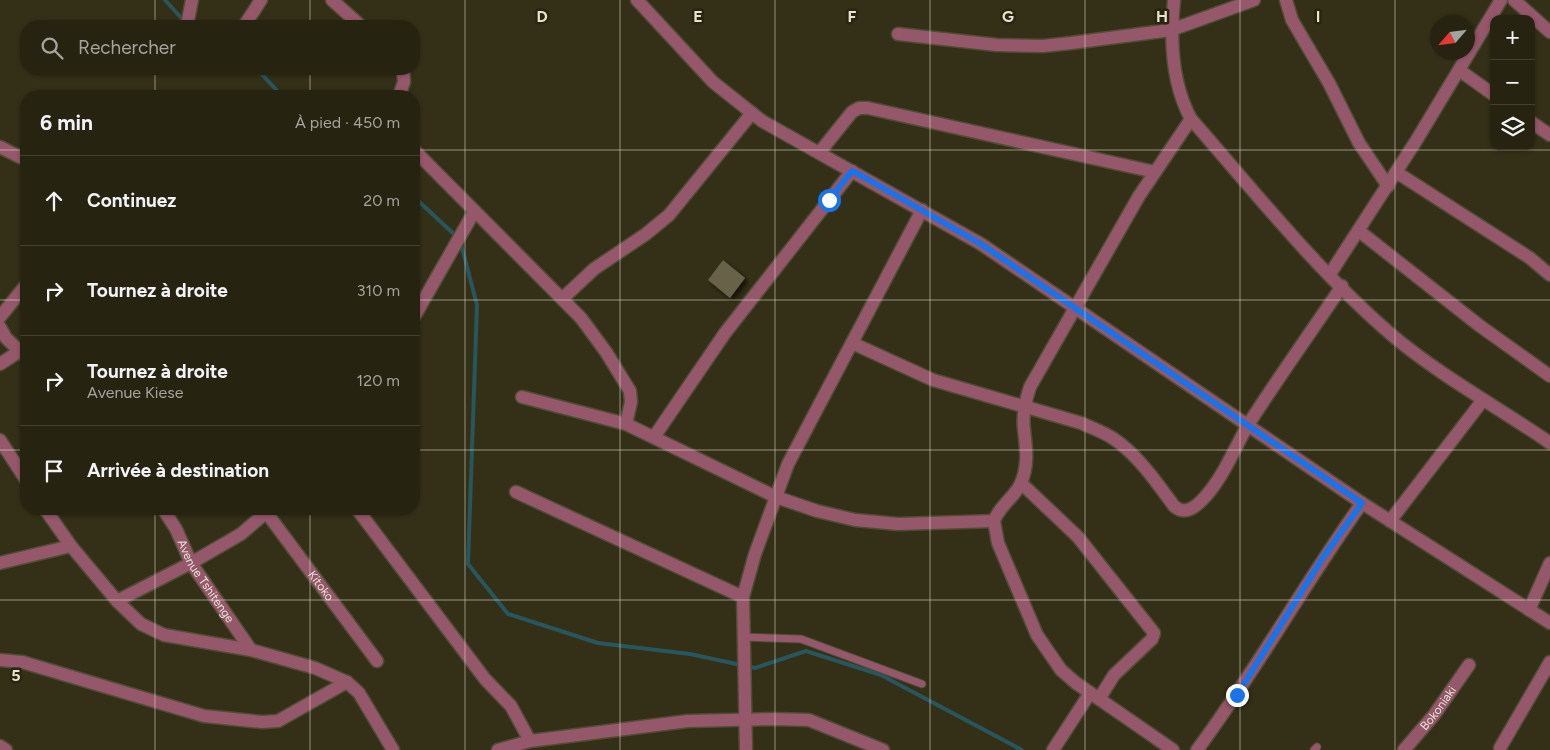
<!DOCTYPE html>
<html lang="fr">
<head>
<meta charset="utf-8">
<style>
  :root { --surface:#272311; --page:#2f2b1a; --text:#f1f3f6; --muted:#a4a49f; --line:#434031 }
  body { margin:0; font-family:Figtree,sans-serif; background:var(--page); color:var(--text) }
  .controls { position:absolute; right:15px; top:15px; display:grid; overflow:hidden; border-radius:10px; box-shadow:0 1px 4px #0004 }
  .controls button { width:45px; height:45px; display:grid; place-items:center; padding:0; border:0; border-bottom:1px solid var(--line); background:var(--surface); color:var(--text); font:25px sans-serif }
  .compass { position:absolute; left:1430px; top:15px; width:45px; height:45px; border-radius:50%; background:var(--surface); box-shadow:0 1px 4px #0004; rotate:242deg }
  .stop { position:absolute; width:15px; height:15px; margin:-11px; border:4px solid #1a73e8; border-radius:50%; background:#fff }
  .stop.end { background:#1a73e8; border-color:#fff; box-shadow:0 1px 5px #0008 }
  .list { margin:0; padding:0; list-style:none }
  h2 { display:flex; justify-content:space-between; align-items:center; height:65px; margin:0; padding:0 20px; font-size:21px }
  h2 small { font-size:16px; font-weight:400; color:var(--muted) }
  .list li { display:grid; grid-template-columns:32px 1fr auto; gap:15px; align-items:center; box-sizing:border-box; height:90px; padding:0 20px; border-top:1px solid var(--line) }
  .list b { display:block; font-size:19px; white-space:nowrap }
  .list p { margin:0; font-size:16px; white-space:nowrap; color:var(--muted) }
  .list em { font-size:16px; font-style:normal; color:var(--muted) }
  .icon { flex:none; width:28px; height:28px; fill:none; stroke:currentColor; stroke-width:2; stroke-linecap:round; stroke-linejoin:round }
  .map { position:relative; flex:none; width:1550px; height:750px; overflow:hidden }
  .search { position:absolute; background:var(--surface); box-shadow:0 1px 4px #0004; left:20px; top:20px; width:400px; height:55px; display:flex; align-items:center; gap:12px; box-sizing:border-box; padding:0 18px; border-radius:20px; color:var(--muted); font-size:19px }
  .panel { position:absolute; background:var(--surface); box-shadow:0 1px 4px #0004; left:20px; top:90px; width:400px; height:425px; border-radius:20px }
  .map>svg:first-child { display:block }
  .lines { fill:none; stroke-linecap:round; stroke-linejoin:round }
  .stream { stroke:#28565d; stroke-width:4 }
  .building { fill:#676248; filter:url(#shadow) }
  .service-casing { stroke:#504c35; stroke-width:9 }
  .minor-casing { stroke:#504c35; stroke-width:15 }
  .service { stroke:#95576a; stroke-width:7 }
  .minor { stroke:#95576a; stroke-width:12 }
  .route { stroke:#1a73e8; stroke-width:6 }
  .grid { fill:none; stroke:#e6e3d5; stroke-width:1; stroke-opacity:0.55 }
  .labels { text-anchor:middle; stroke-width:5; stroke-linejoin:round; paint-order:stroke }
  .street-label { font-size:12px; fill:#e6e3d5; stroke:#2a250d }
  .grid-label { font-size:16px; text-anchor:middle; font-weight:bold; fill:#e6e3d5; stroke:#2a250d; stroke-width:5; stroke-linejoin:round; paint-order:stroke }
</style>
</head>
<body>
<div class="map">
<svg width="1550" height="750" viewBox="0 0 1550 750">
  <defs>
    <filter id="shadow"><feDropShadow dx="3.5" dy="3.5" stdDeviation="2.5" flood-color="#0009"/></filter>
  </defs>
  <rect width="100%" height="100%" fill="#342f17"/>
  <g class="lines">
    <g class="stream">
      <path d="M165 0 185 22"/>
      <path d="M257 69 282 96"/>
      <path d="M414 197 456 236"/>
      <path d="M461 244 477 305 468 564 508 614 598 643 690 654 755 668 806 651 881 675 1022 750"/>
    </g>
  </g>
  <path class="building" d="M723 260 745 278 730 298 708 280Z"/>
  <g class="lines">
    <defs>
      <g id="service">
        <path d="M742 637 801 639 922 684"/>
        <path d="M1314 750 1317 747"/>
      </g>
      <g id="minor">
        <path d="M332 0 361 26"/>
        <path d="M637 0 713 82 762 121 981 244 1362 503 1550 623"/>
        <path d="M1174 0C1170 39 1172 84 1191 119 1256 193 1318 272 1393 336 1442 377 1498 407 1550 443"/>
        <path d="M1286 0 1292 20 1329 83 1359 143 1388 186"/>
        <path d="M1514 0 1550 32"/>
        <path d="M187 25 192 0"/>
        <path d="M244 26 261 0"/>
        <path d="M898 34 997 45 1043 46 1071 43 1171 30 1254 0"/>
        <path d="M1459 70 1494 95"/>
        <path d="M399 96 404 82 403 69"/>
        <path d="M1531 122 1550 135"/>
        <path d="M0 147 26 160"/>
        <path d="M414 150 581 318 606 352 630 391 631 402 626 424"/>
        <path d="M819 153 852 112 859 108H868L1155 172"/>
        <path d="M1396 172 1530 258 1550 275"/>
        <path d="M1359 231 1480 326 1550 376"/>
        <path d="M1330 274 1416 141 1501 0"/>
        <path d="M562 299 594 269 646 234 669 215 752 113"/>
        <path d="M0 317 26 285"/>
        <path d="M414 317 474 212"/>
        <path d="M0 327 6 338 26 357"/>
        <path d="M852 343 933 380 1081 423C1092 428 1104 432 1114 439 1138 455 1157 483 1174 506 1185 516 1196 507 1205 497 1224 476 1234 449 1248 425 1278 378 1311 332 1342 286"/>
        <path d="M0 364 20 351"/>
        <path d="M522 397 626 424 776 497 817 511 855 520 898 524 994 521"/>
        <path d="M654 437 725 333 852 171"/>
        <path d="M0 440 26 480"/>
        <path d="M1021 483 1078 537 1154 633 1152 639 1114 675 1099 699"/>
        <path d="M516 492 743 597"/>
        <path d="M45 509 71 546 117 601 141 624 164 635 251 650 315 668 347 682 359 693 393 750"/>
        <path id="s1" d="M163 509 176 529 191 563 251 650"/>
        <path d="M357 509 485 679 511 706 530 741"/>
        <path id="s2" d="M266 512 377 661"/>
        <path d="M1390 521 1483 400"/>
        <path d="M0 563 71 546"/>
        <path d="M117 601 191 563 241 534 270 509"/>
        <path d="M1529 610 1550 563"/>
        <path d="M0 660 22 662 204 716 262 722 278 721 347 682"/>
        <path d="M0 746 6 750"/>
        <path d="M1500 748 1550 662"/>
        <path d="M498 750 530 741 688 721 773 719 809 720 883 750"/>
        <path d="M746 750 743 597 755 554 788 464 922 210"/>
        <path d="M1053 750 1090 693"/>
        <path d="M1173 750 1076 683 1061 670 1037 635 998 543 994 521C999 506 1015 497 1021 483 1029 464 1026 448 1024 429 1022 415 1026 399 1030 387L1139 196 1191 119"/>
        <path d="M1197 750C1256 671 1304 584 1362 503"/>
        <path id="s3" d="M1404 750 1434 715 1469 665"/>
      </g>
    </defs>
    <use href="#service" class="service-casing"/>
    <use href="#minor" class="minor-casing"/>
    <use href="#service" class="service"/>
    <use href="#minor" class="minor"/>
  </g>
  <g class="lines">
    <path class="route" d="M829 200 852 171 862 176 981 244 1362 503 1322 559 1237 695"/>
  </g>
  <path class="grid" d="M155 0V26M310 0V26M465 0V750M620 0V750M775 0V750M930 0V750M1085 0V750M1240 0V750M1395 0V750M155 69V96M310 69V96M0 150H26M414 150H1550M0 300H26M414 300H1550M0 450H26M414 450H1550M155 509V750M310 509V750M0 600H1550"/>
  <g class="labels">
    <g class="street-label">
      <text dy="4" stroke="none"><textPath href="#s1" startOffset="84">Avenue Tshitenge</textPath></text>
      <text dy="4" stroke="none"><textPath href="#s2" startOffset="92">Kitoko</textPath></text>
      <text dy="4" stroke="none"><textPath href="#s3" startOffset="54">Bokoniaki</textPath></text>
    </g>
  </g>
  <g class="grid-label">
    <text x="542" y="22">D</text>
    <text x="698" y="22">E</text>
    <text x="852" y="22">F</text>
    <text x="1008" y="22">G</text>
    <text x="1162" y="22">H</text>
    <text x="1318" y="22">I</text>
    <text x="16" y="681">5</text>
  </g>
</svg>
<div class="controls">
<button>+</button>
<button>−</button>
<button><svg class="icon" aria-label="layers" viewBox="0 0 24 24"><path d="M12 4l9 5-9 5-9-5zM3 14l9 5 9-5"/></svg></button>
</div>
<svg class="compass" viewBox="-18 -18 36 36"><path d="M0-13l5 13h-10z" fill="#e53935"/><path d="M0 13l5-13h-10z" fill="#a4a49f"/></svg>
<div class="stop" style="left:829px;top:200px"></div>
<div class="stop end" style="left:1237px;top:695px"></div>
<div class="search"><svg class="icon" aria-label="search" viewBox="0 0 24 24"><circle cx="10" cy="10" r="6"/><path d="M15 15l6 6"/></svg>Rechercher</div>
<section class="panel">
<h2>6 min<small>À pied · 450 m</small></h2>
<ul class="list">
<li><svg class="icon" aria-label="ahead" viewBox="0 0 24 24"><path d="M12 20V5M6 11l6-6 6 6"/></svg><div><b>Continuez</b></div><em>20 m</em></li>
<li><svg class="icon" aria-label="right" viewBox="0 0 24 24"><path d="M7 20v-9h11M14 6l5 5-5 5"/></svg><div><b>Tournez à droite</b></div><em>310 m</em></li>
<li><svg class="icon" aria-label="right" viewBox="0 0 24 24"><path d="M7 20v-9h11M14 6l5 5-5 5"/></svg><div><b>Tournez à droite</b><p>Avenue Kiese</p></div><em>120 m</em></li>
<li><svg class="icon" aria-label="arrive" viewBox="0 0 24 24"><path d="M6 21V4h12l-3 4 3 4H6"/></svg><div><b>Arrivée à destination</b></div></li>
</ul>
</section>
</div>
</body>
</html>
